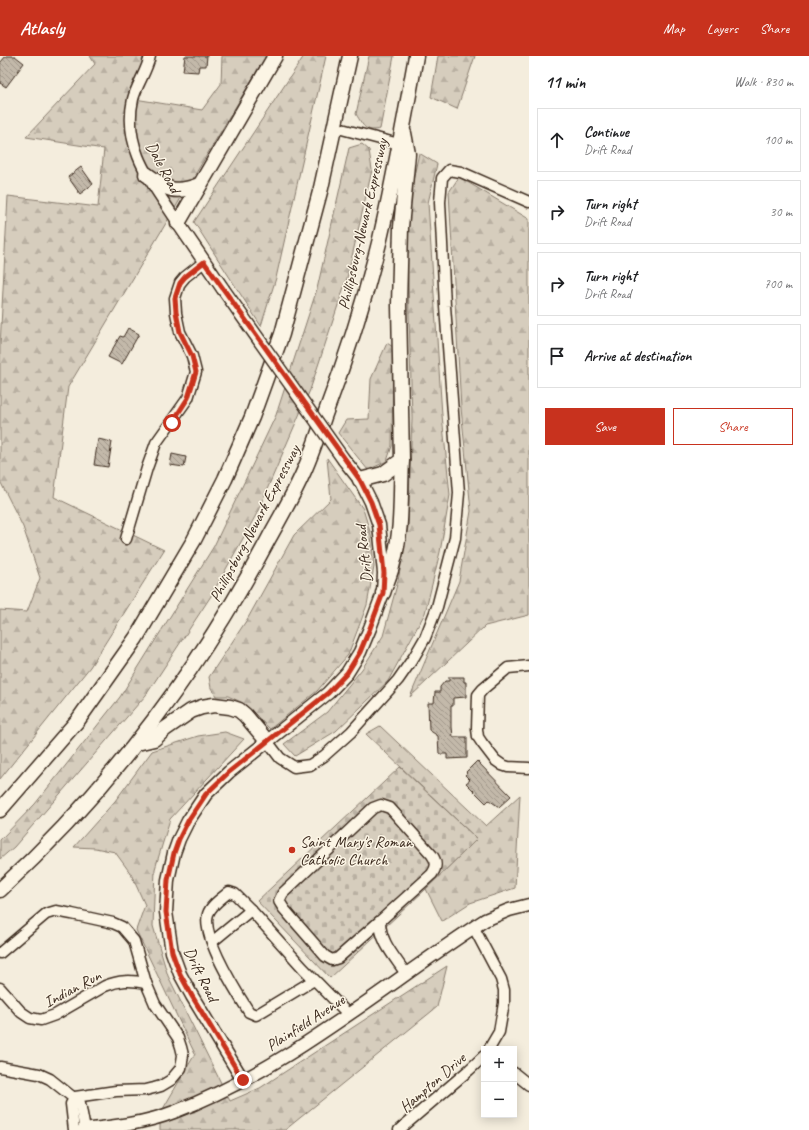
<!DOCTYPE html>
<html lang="en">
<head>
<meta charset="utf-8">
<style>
  :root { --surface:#fff; --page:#f2f2f2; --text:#202124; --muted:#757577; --line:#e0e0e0; --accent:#c8321e }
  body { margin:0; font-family:Caveat,sans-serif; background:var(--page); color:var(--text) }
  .controls { position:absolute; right:12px; bottom:12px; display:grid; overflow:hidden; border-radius:0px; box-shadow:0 2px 10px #0003 }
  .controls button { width:36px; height:36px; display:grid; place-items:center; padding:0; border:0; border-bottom:1px solid var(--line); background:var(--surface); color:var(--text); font:20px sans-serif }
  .stop { position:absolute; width:12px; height:12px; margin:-9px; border:3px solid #c8321e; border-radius:50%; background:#fff }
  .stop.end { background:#c8321e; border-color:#fff; box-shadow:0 1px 4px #0008 }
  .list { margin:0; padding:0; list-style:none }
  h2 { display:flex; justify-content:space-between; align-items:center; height:52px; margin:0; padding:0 16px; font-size:17px }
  h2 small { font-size:13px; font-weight:400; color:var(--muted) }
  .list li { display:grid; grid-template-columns:26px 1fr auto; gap:12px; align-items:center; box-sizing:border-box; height:64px; margin:0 8px 8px; padding:0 8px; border:1px solid var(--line); border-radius:0px }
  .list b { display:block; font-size:15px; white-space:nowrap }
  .list p { margin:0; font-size:13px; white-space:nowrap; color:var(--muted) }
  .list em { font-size:13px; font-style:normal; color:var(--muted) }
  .actions { display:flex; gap:8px; padding:12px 16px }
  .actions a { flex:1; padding:9px 0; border:1px solid var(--accent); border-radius:0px; text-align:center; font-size:14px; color:var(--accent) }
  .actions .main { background:var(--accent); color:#fff }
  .icon { flex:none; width:22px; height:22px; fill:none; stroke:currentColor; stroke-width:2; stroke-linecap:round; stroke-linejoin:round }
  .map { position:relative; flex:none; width:529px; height:1074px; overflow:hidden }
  header { display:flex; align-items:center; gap:24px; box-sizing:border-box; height:56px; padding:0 20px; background:var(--accent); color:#fff }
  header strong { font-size:19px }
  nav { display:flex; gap:22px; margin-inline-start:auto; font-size:14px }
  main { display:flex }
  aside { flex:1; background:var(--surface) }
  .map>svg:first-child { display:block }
  .forest { fill:url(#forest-firs); stroke:#887c6e }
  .cemetery { fill:url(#cemetery-stones); stroke:#887c6e }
  .building { fill:url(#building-back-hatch); stroke:#3b2a1e }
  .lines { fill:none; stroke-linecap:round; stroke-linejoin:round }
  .minor-casing { stroke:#3b2a1e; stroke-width:13 }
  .major-casing { stroke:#3b2a1e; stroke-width:15 }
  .highway-casing { stroke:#3b2a1e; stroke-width:17 }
  .minor { stroke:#fcf5e5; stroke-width:10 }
  .major { stroke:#fcf5e5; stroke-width:12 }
  .highway { stroke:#fcf5e5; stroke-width:14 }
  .major-bridge-casing { stroke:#3b2a1e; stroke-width:15; stroke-linecap:butt }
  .major-bridge { stroke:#fcf5e5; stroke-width:12 }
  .route { stroke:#c8321e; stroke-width:5 }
  .poi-dot { fill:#c8321e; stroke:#fcf5e5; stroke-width:1.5 }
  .labels { text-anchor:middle; stroke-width:3; stroke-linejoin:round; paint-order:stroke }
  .street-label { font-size:16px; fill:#3b2a1e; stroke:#fcf5e5 }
  .poi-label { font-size:16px; fill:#3b2a1e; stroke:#fcf5e5; text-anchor:start }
</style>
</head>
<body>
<header>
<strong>Atlasly</strong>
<nav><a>Map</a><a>Layers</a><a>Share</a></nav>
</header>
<main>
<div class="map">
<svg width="529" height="1074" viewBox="0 0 529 1074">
  <defs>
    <pattern id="forest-firs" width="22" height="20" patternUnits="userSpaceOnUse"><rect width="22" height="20" fill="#d6cdbd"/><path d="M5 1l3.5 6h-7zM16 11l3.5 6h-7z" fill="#b9b0a2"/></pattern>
    <pattern id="cemetery-stones" width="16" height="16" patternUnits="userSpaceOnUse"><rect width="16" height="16" fill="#d6cdbd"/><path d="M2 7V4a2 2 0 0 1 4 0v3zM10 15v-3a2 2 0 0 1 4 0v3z" fill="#b9b0a2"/></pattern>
    <pattern id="building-back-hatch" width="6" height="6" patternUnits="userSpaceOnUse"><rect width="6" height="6" fill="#c3b9aa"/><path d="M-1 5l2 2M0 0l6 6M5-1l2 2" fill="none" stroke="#a0978a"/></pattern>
  </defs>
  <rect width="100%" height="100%" fill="#f4eddd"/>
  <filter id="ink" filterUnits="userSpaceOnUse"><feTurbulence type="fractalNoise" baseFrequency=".025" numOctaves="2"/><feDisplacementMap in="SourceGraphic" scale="8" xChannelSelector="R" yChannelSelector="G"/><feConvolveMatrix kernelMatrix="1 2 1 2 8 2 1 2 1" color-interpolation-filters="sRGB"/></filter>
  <g filter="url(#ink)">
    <g class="forest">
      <path d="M90 0H143L135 43 202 54 221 28 222 0H266L68 331 54 441 164 494 90 611 0 723V554L27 556 40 522 23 471 0 425V289L8 140 98 151 104 93 26 81 95 8Z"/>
      <path d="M304 0H326L276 222 261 270 194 166Z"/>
      <path d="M369 0H394L380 73C365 76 364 71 356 58Z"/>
      <path d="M438 0H475L457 53 431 41Z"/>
      <path d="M362 88 369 94 372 114 347 222 310 334 256 459 211 540 146 639 14 791 0 803V784L35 748 120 641 214 490 276 359 317 233 349 92Z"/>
      <path d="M419 97 437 108 428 147 442 359 450 439 440 496 425 557 388 625 336 675 295 700 284 688 327 656 362 613 383 580 398 525 408 471 412 362 406 157Z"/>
      <path d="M459 121 529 163V559L485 570 410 641 459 525 471 455 461 352 449 136Z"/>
      <path d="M387 287 393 291 392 390 387 405 368 414 338 377 346 364 369 363 371 323Z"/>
      <path d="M327 402 363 453 371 479 374 511 367 549 348 599 317 635 270 673 243 647 228 640H216L211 632 209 621 248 562 294 479 331 443Z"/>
      <path d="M380 670 486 770 520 739 515 832 470 847 442 865 426 833 477 783 366 678Z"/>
      <path d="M225 676 244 683 170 763 155 813 153 870 168 920 230 1045 260 1032 447 910 437 951 285 1074H160V1058L195 998 136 874 145 849 131 818 115 796 95 792 74 791 115 745 152 695 198 680Z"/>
    </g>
    <path class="cemetery" d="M400 711 477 783 426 833 330 922 257 845Z"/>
    <g class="building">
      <path d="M6 0H15L24 7 6 31 0 27V7Z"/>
      <path d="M185 0H207L206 10H199L198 16 183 15Z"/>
      <path d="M81 111 93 128 80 138 68 121Z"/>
      <path d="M128 272 139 278 122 308 108 301 120 280 123 281Z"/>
      <path d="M98 383 112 386 108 411 94 409Z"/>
      <path d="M172 398 186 401 184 411 170 409Z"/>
      <path d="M449 621H464V626H466V641L453 642V650H451V672L452 671 453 681H467V702L447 703V698H439L438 680 429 674 428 647H434L435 636H440V631L445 625H449Z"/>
      <path d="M477 705 511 740 499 751 489 744 486 747 466 727 470 724 465 719 467 717 466 716Z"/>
    </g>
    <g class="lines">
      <defs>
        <g id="minor">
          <path d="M150 0C147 15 137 28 133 43 122 93 153 128 178 167"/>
          <path d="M334 71 399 88"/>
          <path d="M126 483 147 412 156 387 188 342 196 316 192 300 180 276 176 257 175 242 180 227 185 221 204 206"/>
          <path d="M529 610 508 612 483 633 478 639 477 673 478 681 482 687 495 704 502 709 508 711 529 712"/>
          <path d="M267 685 280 702 294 711 310 709 324 700 351 676 398 624 414 601 425 582 437 551 455 482 459 437 445 250 440 146 442 122 449 114 461 116 529 146"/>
          <path d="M380 865 338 902 332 904 325 900 284 853 279 845 283 837 373 752 381 749 390 752 432 799C437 806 437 811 432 818L380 865C380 886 395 901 406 918"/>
          <path d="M474 872 501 923 504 934V947L499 976 489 993"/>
          <path d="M212 886 251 854"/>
          <path d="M0 897 46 858 56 855 72 858 113 867 122 871 134 885 146 927 155 948 178 982 181 991 183 999 181 1012 171 1024 161 1030 154 1032 146 1034 116 1035 75 1041 71 1048 74 1074"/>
          <path d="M314 924 256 959 249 956C237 937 201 880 208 858 211 849 222 842 229 836L235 838 252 855 303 912 348 958"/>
          <path d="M0 932 21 956 30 962 41 964 55 959 105 930C119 924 131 924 146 927"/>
          <path d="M0 1011 39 1018 50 1023 80 1047 85 1074"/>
          <path d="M514 1017 529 1029"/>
          <path d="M399 1074 469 1014 484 1000"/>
        </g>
        <g id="major">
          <path d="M178 167 223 233"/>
          <path d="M243 1024 192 940 180 918 172 896 166 856 168 824 174 797 179 783 188 765 206 738 229 716 328 637 347 617 360 596 370 572 383 537 384 517 379 469 371 446 360 424 344 404"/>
          <path d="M83 1074C113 1071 146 1067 174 1056 288 1013 384 929 485 864L509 854 529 849"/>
        </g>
        <g id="highway">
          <path d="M146 118C167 133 173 139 199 129"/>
          <path d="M178 167 275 0"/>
          <path d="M360 424 383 418 402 404 399 249 401 171 408 98 404 77"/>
          <path d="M383 537C386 527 391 517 393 507 403 474 400 438 402 404"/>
          <path d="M137 687 154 683 165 673 191 655 202 651 214 649 230 651 239 654 245 659 267 685"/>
          <path d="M0 754 78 664 136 582 194 484 225 423 252 361 282 278 321 132 350 0"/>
          <path d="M0 834C110 733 199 614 269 482 281 460 294 438 304 415 312 397 318 379 324 361 346 303 365 243 380 183 394 123 405 61 416 0"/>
        </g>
      </defs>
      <use href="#minor" class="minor-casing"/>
      <use href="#major" class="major-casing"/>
      <use href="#highway" class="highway-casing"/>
      <use href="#minor" class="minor"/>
      <use href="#major" class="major"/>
      <use href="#highway" class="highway"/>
      <defs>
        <path id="major-bridge" d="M223 233 344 404"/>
      </defs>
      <use href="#major-bridge" class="major-bridge-casing"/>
      <use href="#major-bridge" class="major-bridge"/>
    </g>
  </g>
  <g class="lines" filter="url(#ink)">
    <path class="route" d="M172 367 188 342 196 316 192 300 180 276 176 256 175 242 180 227 185 221 204 206 360 424 371 446 379 469 384 517 383 537 370 572 360 596 347 617 328 637 229 716 206 738 188 765 179 783 174 797 168 824 166 856 172 896 180 918 192 940 243 1024"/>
  </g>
  <circle class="poi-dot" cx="292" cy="794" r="4"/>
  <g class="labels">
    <g class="street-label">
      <text transform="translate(164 111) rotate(62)" y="6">Dale Road</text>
      <text transform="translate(362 168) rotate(-77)" y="6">Phillipsburg-Newark Expressway</text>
      <text transform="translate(254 467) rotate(-62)" y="6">Phillipsburg-Newark Expressway</text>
      <text transform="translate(363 498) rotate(-96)" y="6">Drift Road</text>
      <text transform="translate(202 918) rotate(64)" y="6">Drift Road</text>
      <text transform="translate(72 932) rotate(-28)" y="6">Indian Run</text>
      <text transform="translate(305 966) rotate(-33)" y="6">Plainfield Avenue</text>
      <text transform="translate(432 1026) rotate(-41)" y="6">Hampton Drive</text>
    </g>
    <g class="poi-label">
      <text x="300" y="791">Saint Mary's Roman<tspan x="300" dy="18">Catholic Church</tspan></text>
    </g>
  </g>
</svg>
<div class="controls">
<button>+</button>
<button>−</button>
</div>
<div class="stop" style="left:172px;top:367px"></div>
<div class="stop end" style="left:243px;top:1024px"></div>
</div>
<aside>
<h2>11 min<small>Walk · 830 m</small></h2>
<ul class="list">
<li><svg class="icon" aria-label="ahead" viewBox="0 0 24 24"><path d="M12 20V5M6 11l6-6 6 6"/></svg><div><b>Continue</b><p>Drift Road</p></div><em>100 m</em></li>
<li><svg class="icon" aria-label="right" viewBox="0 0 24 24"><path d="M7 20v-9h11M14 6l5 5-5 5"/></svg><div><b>Turn right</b><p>Drift Road</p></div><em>30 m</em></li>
<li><svg class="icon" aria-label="right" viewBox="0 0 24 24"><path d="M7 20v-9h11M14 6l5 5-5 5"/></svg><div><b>Turn right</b><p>Drift Road</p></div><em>700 m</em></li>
<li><svg class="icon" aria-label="arrive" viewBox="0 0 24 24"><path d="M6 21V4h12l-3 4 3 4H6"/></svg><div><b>Arrive at destination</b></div></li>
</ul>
<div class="actions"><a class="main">Save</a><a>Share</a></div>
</aside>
</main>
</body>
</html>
